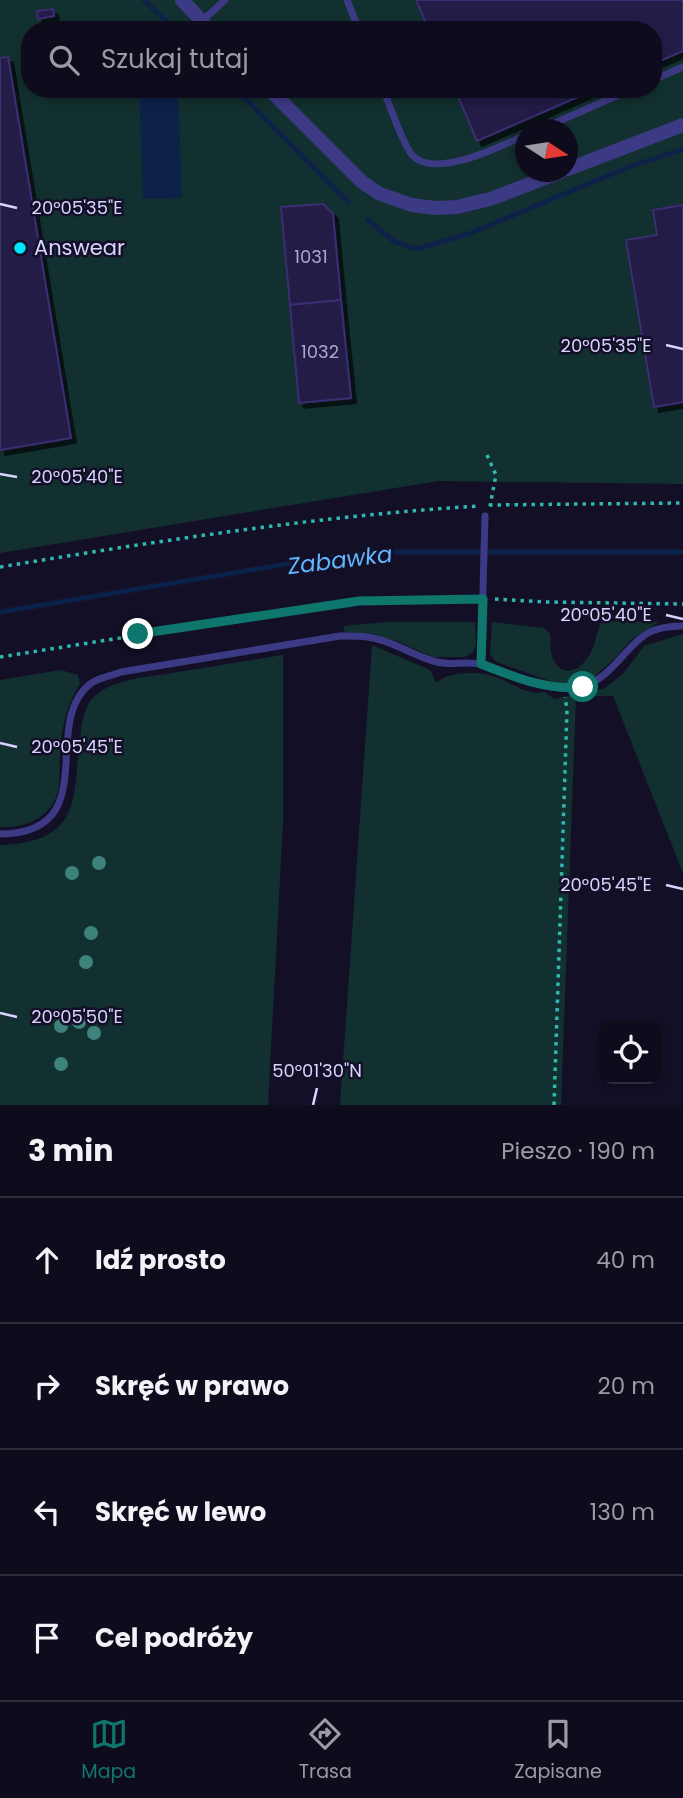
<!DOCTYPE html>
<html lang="pl">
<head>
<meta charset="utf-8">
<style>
  :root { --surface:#0e0b1c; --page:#171425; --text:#f1f3f6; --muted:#9b9ba3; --line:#2e2b3b; --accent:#0f766e }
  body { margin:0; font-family:Poppins,sans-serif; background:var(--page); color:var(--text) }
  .controls { position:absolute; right:21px; bottom:21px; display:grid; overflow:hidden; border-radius:14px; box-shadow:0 4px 10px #0003 }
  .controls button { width:63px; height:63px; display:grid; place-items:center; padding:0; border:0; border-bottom:2px solid var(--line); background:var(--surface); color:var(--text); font:35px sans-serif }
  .compass { position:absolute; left:515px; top:119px; width:63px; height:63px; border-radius:50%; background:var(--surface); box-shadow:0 4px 10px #0003; rotate:102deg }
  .stop { position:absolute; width:21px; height:21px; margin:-16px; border:5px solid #0f766e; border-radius:50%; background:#fff }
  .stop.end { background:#0f766e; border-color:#fff; box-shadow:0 2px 7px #0008 }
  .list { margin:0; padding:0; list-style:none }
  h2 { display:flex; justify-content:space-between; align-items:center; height:91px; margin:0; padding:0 28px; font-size:30px }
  h2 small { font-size:23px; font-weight:400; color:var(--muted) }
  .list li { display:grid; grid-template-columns:46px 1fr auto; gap:21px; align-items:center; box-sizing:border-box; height:126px; padding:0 28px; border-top:2px solid var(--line) }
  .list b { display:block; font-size:26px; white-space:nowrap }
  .list em { font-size:23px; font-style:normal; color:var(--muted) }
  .icon { flex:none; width:38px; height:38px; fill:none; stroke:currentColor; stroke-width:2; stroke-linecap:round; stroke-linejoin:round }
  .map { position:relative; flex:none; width:683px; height:1105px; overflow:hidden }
  .search { position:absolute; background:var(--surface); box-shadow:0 4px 10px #0003; left:21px; right:21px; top:21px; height:77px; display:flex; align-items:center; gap:18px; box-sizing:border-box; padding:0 24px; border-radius:28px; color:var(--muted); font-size:26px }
  .sheet { height:595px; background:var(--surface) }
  nav { display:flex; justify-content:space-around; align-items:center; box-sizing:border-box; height:98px; border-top:2px solid var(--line); background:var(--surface); font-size:19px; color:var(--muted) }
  nav a { display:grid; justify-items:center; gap:4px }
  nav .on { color:var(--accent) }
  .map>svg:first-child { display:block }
  .green { fill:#12302f; fill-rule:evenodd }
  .water { fill:#0c2248 }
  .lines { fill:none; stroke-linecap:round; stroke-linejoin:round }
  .stream { stroke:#0c2248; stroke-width:5 }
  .building { fill:#241b47; stroke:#3b2d73; stroke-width:2; filter:url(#shadow) }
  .path { stroke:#2fb8b0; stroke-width:3.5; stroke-dasharray:3.5 5; stroke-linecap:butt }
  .lane { stroke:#3d3a85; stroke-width:7 }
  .street { stroke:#3d3a85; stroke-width:14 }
  .tree { fill:#3d827b }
  .route { stroke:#0f766e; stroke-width:9 }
  .ticks { fill:none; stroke:#d9d4ff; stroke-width:2.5 }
  .poi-dot { fill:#00e5ff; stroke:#130f26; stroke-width:2.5 }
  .labels { text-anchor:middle; stroke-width:5; stroke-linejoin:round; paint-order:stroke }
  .number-label { font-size:18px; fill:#aca6d1 }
  .poi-label { font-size:21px; fill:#d9d4ff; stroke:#130f26; text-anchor:start }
  .water-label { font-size:23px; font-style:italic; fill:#62b6ff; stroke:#130f26 }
  .ticks-label { font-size:18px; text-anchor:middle; fill:#d9d4ff; stroke:#130f26; stroke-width:5; stroke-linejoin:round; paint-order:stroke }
</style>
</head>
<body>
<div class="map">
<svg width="683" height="1105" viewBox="0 0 683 1105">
  <defs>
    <filter id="shadow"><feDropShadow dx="5" dy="5" stdDeviation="0" flood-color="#0009"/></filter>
  </defs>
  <rect width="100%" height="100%" fill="#130f26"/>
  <g class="green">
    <path d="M0 0H683V484L438 481 0 553ZM30 30H653V89H30ZM526 130H568V172H526Z"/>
    <path d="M602 621 659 622 632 639 614 659 595 676 573 685 550 681 497 662 490 655 492 622 544 628 550 634C551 642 550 654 554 661 565 681 584 667 591 652 596 642 597 631 602 621Z"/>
    <path d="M386 622H475L476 645 473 652 465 657H433L399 642 373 634 345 632 343 626Z"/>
    <path d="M683 634V873L613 696H576L561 1105H340L372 645 430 670 436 683C450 670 482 671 499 678 516 685 526 695 545 692L554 699 603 689 622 675 644 646Z"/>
    <path d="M283 655V822L268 1105H0V845C86 842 72 794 81 729 84 714 86 701 100 692 120 678 149 677 172 673 209 667 246 661 283 655Z"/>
    <path d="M61 670 78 675 80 684C67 703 62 728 60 751 59 765 61 782 57 795 49 819 24 828 0 827V680Z"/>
  </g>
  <path class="water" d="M139 89H178L182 198 143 199Z"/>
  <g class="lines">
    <g class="stream">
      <path d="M144 0 175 30"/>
      <path d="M236 89 348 202"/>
      <path d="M368 220 395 242 416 249 471 233 629 167 683 149"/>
      <path d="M0 612 323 558 378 552H683"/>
    </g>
  </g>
  <g class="building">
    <path d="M416 0H683V51L653 64V30H429Z"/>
    <path d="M53 9 54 16 38 19 37 11Z"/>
    <path d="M8 57 71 438 0 450V58Z"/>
    <path d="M455 89H596L477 141Z"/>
    <path d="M323 204 333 214 341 300 290 305 281 207Z"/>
    <path d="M683 205V402L654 407 626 240 657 235 653 210Z"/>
    <path d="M341 300 351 398 299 403 290 305Z"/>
  </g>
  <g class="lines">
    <g class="path">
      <path d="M487 455 496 475 490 506"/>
      <path d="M489 505 683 503"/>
      <path d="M0 567C158 541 318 516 478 506"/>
      <path d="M495 599 546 602 683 604"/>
      <path d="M0 657 335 604 393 600 473 599"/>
      <path d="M554 1105 567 710 565 697"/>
    </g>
    <g class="lane">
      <path d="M347 0 359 30"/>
      <path d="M202 21 225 0"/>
      <path d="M653 80 683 67"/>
      <path d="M383 89C389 103 403 145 412 155 435 180 500 146 526 135"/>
      <path d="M539 130 632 89"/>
      <path d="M481 664 485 516"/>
      <path d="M0 834C105 833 39 724 90 684 98 678 111 676 121 672L340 636C352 636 365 635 377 639 398 644 416 657 437 662 452 666 469 660 484 665 513 674 540 690 571 688 606 686 618 656 642 637 653 628 670 626 683 626"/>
    </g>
    <g class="street">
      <path d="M182 0 210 30"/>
      <path d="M269 89 362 182 380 194 412 205 435 208 457 207 490 199 561 172"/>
      <path d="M568 169 683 125"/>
    </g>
  </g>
  <g class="tree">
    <circle cx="99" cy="863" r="7"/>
    <circle cx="72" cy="873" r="7"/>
    <circle cx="91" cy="933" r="7"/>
    <circle cx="86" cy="962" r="7"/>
    <circle cx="79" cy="1022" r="7"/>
    <circle cx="61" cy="1026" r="7"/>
    <circle cx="94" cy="1033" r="7"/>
    <circle cx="61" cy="1064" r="7"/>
  </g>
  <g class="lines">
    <path class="route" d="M138 634 359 601 483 599 481 664C515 677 547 691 583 687"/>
  </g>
  <path class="ticks" d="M0 204 17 208M666 345 683 349M0 474 17 477M666 615 683 619M0 743 17 747M666 885 683 889M0 1013 17 1017M313 1105 317 1088"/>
  <circle class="poi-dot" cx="20" cy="248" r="7"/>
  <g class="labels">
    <g class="number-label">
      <text x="311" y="263">1031</text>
      <text x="320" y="358">1032</text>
    </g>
    <g class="poi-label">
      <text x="34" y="255">Answear</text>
    </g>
    <g class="water-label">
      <text transform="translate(340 560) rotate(-7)" y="8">Zabawka</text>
    </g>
  </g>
  <g class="ticks-label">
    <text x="77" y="214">20°05'35"E</text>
    <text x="606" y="352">20°05'35"E</text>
    <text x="77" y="483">20°05'40"E</text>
    <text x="606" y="621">20°05'40"E</text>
    <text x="77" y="753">20°05'45"E</text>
    <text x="606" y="891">20°05'45"E</text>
    <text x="77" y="1023">20°05'50"E</text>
    <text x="317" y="1077">50°01'30"N</text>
  </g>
</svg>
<div class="controls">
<button><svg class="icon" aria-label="locate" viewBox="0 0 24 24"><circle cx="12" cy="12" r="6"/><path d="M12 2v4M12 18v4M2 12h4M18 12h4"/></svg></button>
</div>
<svg class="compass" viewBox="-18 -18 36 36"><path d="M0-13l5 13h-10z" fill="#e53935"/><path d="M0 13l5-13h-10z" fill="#9b9ba3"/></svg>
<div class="stop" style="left:583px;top:687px"></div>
<div class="stop end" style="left:138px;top:634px"></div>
<div class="search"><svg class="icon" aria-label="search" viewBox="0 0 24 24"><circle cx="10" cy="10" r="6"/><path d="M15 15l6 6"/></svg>Szukaj tutaj</div>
</div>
<section class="sheet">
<h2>3 min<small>Pieszo · 190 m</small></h2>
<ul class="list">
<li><svg class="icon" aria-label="ahead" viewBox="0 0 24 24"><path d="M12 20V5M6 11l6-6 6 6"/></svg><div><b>Idź prosto</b></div><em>40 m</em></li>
<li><svg class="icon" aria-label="right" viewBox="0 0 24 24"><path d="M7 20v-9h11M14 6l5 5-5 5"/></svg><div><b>Skręć w prawo</b></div><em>20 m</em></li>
<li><svg class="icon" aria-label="left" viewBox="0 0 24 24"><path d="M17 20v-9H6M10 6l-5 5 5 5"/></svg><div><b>Skręć w lewo</b></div><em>130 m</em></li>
<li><svg class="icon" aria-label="arrive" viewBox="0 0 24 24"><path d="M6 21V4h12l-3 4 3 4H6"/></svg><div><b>Cel podróży</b></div></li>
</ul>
</section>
<nav>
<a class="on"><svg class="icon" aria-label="map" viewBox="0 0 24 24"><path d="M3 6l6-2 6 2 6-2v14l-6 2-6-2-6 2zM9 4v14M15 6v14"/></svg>Mapa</a>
<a><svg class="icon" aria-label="directions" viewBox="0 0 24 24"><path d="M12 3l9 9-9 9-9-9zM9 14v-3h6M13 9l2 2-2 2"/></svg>Trasa</a>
<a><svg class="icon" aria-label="saved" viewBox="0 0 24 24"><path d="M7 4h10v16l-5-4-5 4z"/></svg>Zapisane</a>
</nav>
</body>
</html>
